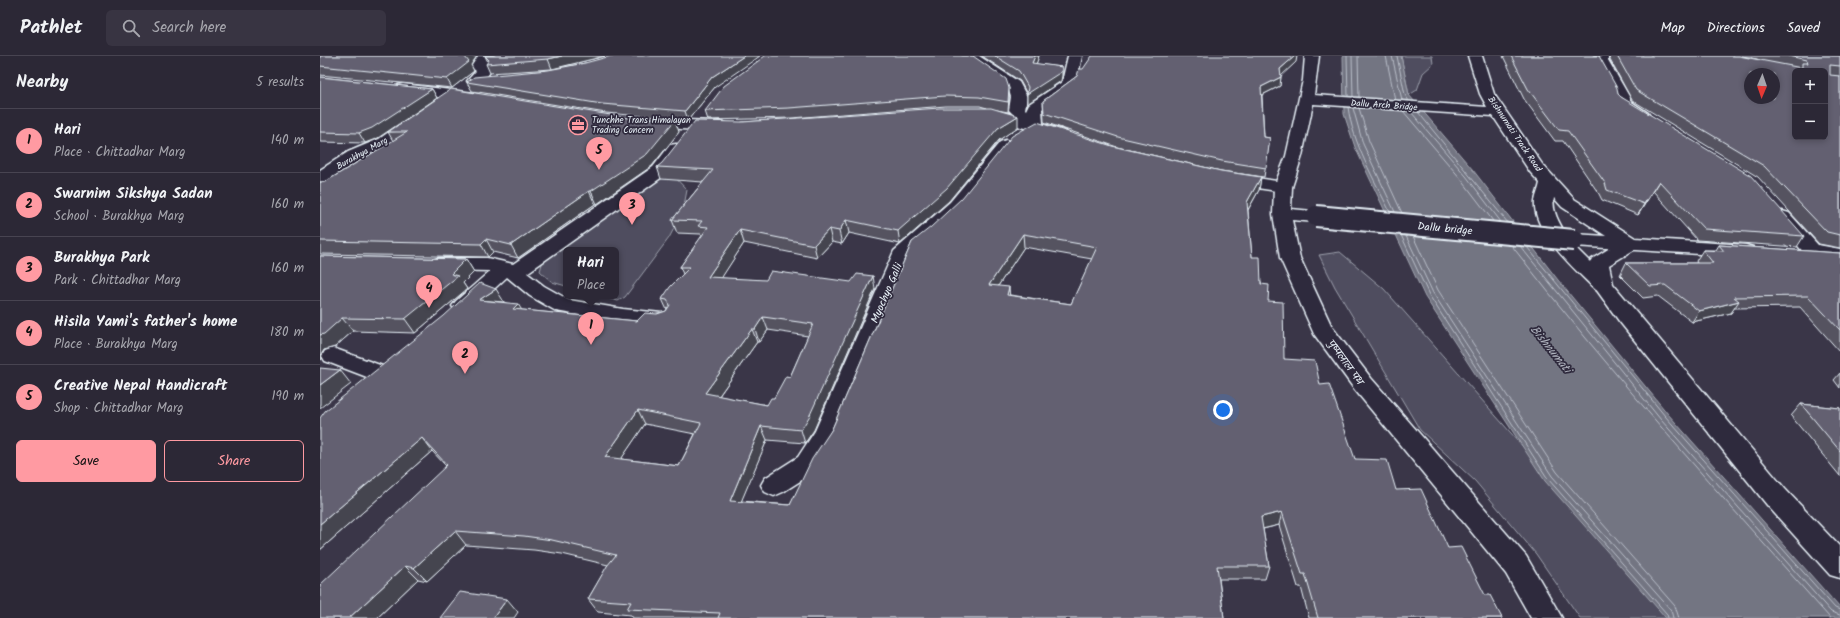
<!DOCTYPE html>
<html lang="en">
<head>
<meta charset="utf-8">
<style>
  :root { --surface:#2c2836; --page:#383442; --text:#f1f3f6; --muted:#a6a6ad; --line:#484451; --accent:#ff9aa2 }
  body { margin:0; font-family:Kalam,"Playpen Sans Deva",sans-serif; background:var(--page); color:var(--text) }
  .controls { position:absolute; right:12px; top:12px; display:grid; overflow:hidden; border-radius:6px; box-shadow:0 2px 6px #0003 }
  .controls button { width:36px; height:36px; display:grid; place-items:center; padding:0; border:0; border-bottom:1px solid var(--line); background:var(--surface); color:var(--text); font:20px sans-serif }
  .compass { position:absolute; left:1424px; top:12px; width:36px; height:36px; border-radius:50%; background:var(--surface); box-shadow:0 2px 6px #0003; rotate:182deg }
  .you { position:absolute; left:903px; top:354px; width:14px; height:14px; margin:-10px; border:3px solid #fff; border-radius:50%; background:#1a73e8; box-shadow:0 0 0 6px #1a73e833 }
  .badge { display:grid; place-items:center; width:26px; height:26px; border-radius:50%; background:var(--accent); color:#111; font-size:13px; font-weight:700 }
  .pin { position:absolute; translate:-50% -33px; filter:drop-shadow(0 1px 2px #0008) }
  .pin::after { content:''; position:absolute; top:21px; width:14px; height:12px; background:inherit; clip-path:polygon(0 0,100% 0,50% 100%) }
  .popup { position:absolute; left:243px; top:191px; width:56px; height:52px; box-sizing:border-box; display:grid; place-content:center; border-radius:6px; background:var(--surface); filter:drop-shadow(0 1px 3px #0005); font-size:13px; white-space:nowrap; color:var(--muted) }
  .popup b { font-size:15px; color:var(--text) }
  .popup::after { content:''; position:absolute; left:50%; top:100%; margin-left:-8px; border:8px solid transparent; border-top-color:var(--surface) }
  .list { margin:0; padding:0; list-style:none }
  h2 { display:flex; justify-content:space-between; align-items:center; height:52px; margin:0; padding:0 16px; font-size:17px }
  h2 small { font-size:13px; font-weight:400; color:var(--muted) }
  .list li { display:grid; grid-template-columns:26px 1fr auto; gap:12px; align-items:center; box-sizing:border-box; height:64px; padding:0 16px; border-top:1px solid var(--line) }
  .list b { display:block; font-size:15px; white-space:nowrap }
  .list p { margin:0; font-size:13px; white-space:nowrap; color:var(--muted) }
  .list em { font-size:13px; font-style:normal; color:var(--muted) }
  .actions { display:flex; gap:8px; padding:12px 16px }
  .actions a { flex:1; padding:9px 0; border:1px solid var(--accent); border-radius:6px; text-align:center; font-size:14px; color:var(--accent) }
  .actions .main { background:var(--accent); color:#111 }
  .icon { flex:none; width:22px; height:22px; fill:none; stroke:currentColor; stroke-width:2; stroke-linecap:round; stroke-linejoin:round }
  .map { position:relative; flex:none; width:1520px; height:562px; overflow:hidden }
  header { display:flex; align-items:center; gap:24px; box-sizing:border-box; height:56px; padding:0 20px; background:var(--surface); border-bottom:1px solid var(--line) }
  header strong { font-size:19px }
  nav { display:flex; gap:22px; margin-inline-start:auto; font-size:14px }
  .search { width:280px; height:36px; background:var(--page); display:flex; align-items:center; gap:10px; box-sizing:border-box; padding:0 14px; border-radius:6px; color:var(--muted); font-size:15px }
  main { display:flex }
  aside { flex:1; background:var(--surface) }
  .map>svg:first-child { display:block }
  .green { fill:#504e5f; stroke:#9ca0ac }
  .water { fill:#737482; stroke:#a2a6b1 }
  .lines { fill:none; stroke-linecap:round; stroke-linejoin:round }
  .shore { stroke:#b9bfc9; stroke-width:1 }
  .minor-casing { stroke:#e8f1f8; stroke-width:3 }
  .major-casing { stroke:#e8f1f8; stroke-width:3 }
  .minor { fill:#2f2a3d; fill-rule:evenodd }
  .major { fill:#2f2a3d; fill-rule:evenodd }
  .major-bridge-casing { stroke:#e8f1f8; stroke-width:24; stroke-linecap:butt }
  .major-bridge { stroke:#2f2a3d; stroke-width:20 }
  .wall { fill:#555361; stroke:#e8f1f8; fill-rule:evenodd }
  .shaded-wall { fill:#45444f; stroke:#e8f1f8 }
  .building { fill:#636171; stroke:#e8f1f8; fill-rule:evenodd }
  .labels { text-anchor:middle; stroke-width:3.5; stroke-linejoin:round; paint-order:stroke }
  .far-street-label { font-size:9px; fill:#e8f1f8; stroke:#2f2a3d }
  .far-poi-label { font-size:9px; fill:#e8f1f8; stroke:#2f2a3d; text-anchor:start }
  .street-label { font-size:11px; fill:#e8f1f8; stroke:#2f2a3d }
  .water-label { font-size:12px; font-style:italic; fill:#aeb2bd; stroke:#2f2a3d }
</style>
</head>
<body>
<header>
<strong>Pathlet</strong>
<div class="search"><svg class="icon" aria-label="search" viewBox="0 0 24 24"><circle cx="10" cy="10" r="6"/><path d="M15 15l6 6"/></svg>Search here</div>
<nav><a>Map</a><a>Directions</a><a>Saved</a></nav>
</header>
<main>
<aside>
<h2>Nearby<small>5 results</small></h2>
<ul class="list">
<li><span class="badge">1</span><div><b>Hari</b><p>Place · Chittadhar Marg</p></div><em>140 m</em></li>
<li><span class="badge">2</span><div><b>Swarnim Sikshya Sadan</b><p>School · Burakhya Marg</p></div><em>160 m</em></li>
<li><span class="badge">3</span><div><b>Burakhya Park</b><p>Park · Chittadhar Marg</p></div><em>160 m</em></li>
<li><span class="badge">4</span><div><b>Hisila Yami's father's home</b><p>Place · Burakhya Marg</p></div><em>180 m</em></li>
<li><span class="badge">5</span><div><b>Creative Nepal Handicraft</b><p>Shop · Chittadhar Marg</p></div><em>190 m</em></li>
</ul>
<div class="actions"><a class="main">Save</a><a>Share</a></div>
</aside>
<div class="map">
<svg width="1520" height="562" viewBox="0 0 1520 562">
  <rect width="100%" height="100%" fill="#3a3648"/>
  <filter id="ink" filterUnits="userSpaceOnUse"><feTurbulence type="fractalNoise" baseFrequency=".025" numOctaves="2"/><feDisplacementMap in="SourceGraphic" scale="8" xChannelSelector="R" yChannelSelector="G"/><feConvolveMatrix kernelMatrix="1 2 1 2 8 2 1 2 1" color-interpolation-filters="sRGB"/></filter>
  <g filter="url(#ink)">
    <g class="green">
      <path d="M1081 0H1112L1113 8 1103 17 1097 34 1089 39Z"/>
      <path d="M347 113 367 134 363 155 349 182 305 241 298 245 280 240H296V194H246V230L232 226 220 215 224 201Z"/>
      <path d="M1020 196 1064 233 1354 562H1260L1216 498 1155 425 1100 374 1015 231 999 199Z"/>
    </g>
    <path class="water" d="M1023 0H1081L1089 39 1153 114 1238 224 1348 358 1520 552V562H1346L1225 425 1105 241 1035 91 1024 58Z"/>
    <g class="lines">
      <g class="shore">
        <path d="M1027 0 1028 40"/>
        <path d="M1032 0 1033 41"/>
        <path d="M1038 0 1039 41"/>
        <path d="M1066 0 1075 44"/>
        <path d="M1072 0 1082 44"/>
        <path d="M1077 0 1085 39 1089 45"/>
        <path d="M1028 51C1033 88 1054 123 1070 156"/>
        <path d="M1033 52 1043 88 1075 156"/>
        <path d="M1039 52 1049 85 1082 157"/>
        <path d="M1083 55 1141 123 1173 165"/>
        <path d="M1091 56 1146 120 1181 166"/>
        <path d="M1098 56 1188 167"/>
        <path d="M1081 179 1109 239 1228 423 1347 558 1348 562"/>
        <path d="M1086 180 1113 237 1232 420 1351 554 1353 562"/>
        <path d="M1093 180 1118 234 1237 416 1355 550 1359 562"/>
        <path d="M1192 190C1292 319 1401 440 1510 562"/>
        <path d="M1200 190 1341 364 1511 556 1520 559"/>
        <path d="M1207 191 1345 360 1515 552 1520 554"/>
      </g>
      <defs>
        <g id="minor">
          <path d="M158 0H174L166 9 170 10 172 13C166 22 160 31 149 28L147 25 156 15 151 11Z"/>
          <path d="M643 0H659L699 26 707 41 705 53 706 54 709 48 742 26 748 0H762L756 28 754 31 722 53 723 68 746 75 748 78 746 81 740 83 734 81 664 60 661 57 664 54 669 52 694 59 689 54 691 41 688 31Z"/>
          <path d="M1274 0H1288V4L1310 42V45L1328 57 1330 60 1328 63C1316 66 1306 56 1297 50L1294 47V42L1274 4Z"/>
          <path d="M83 28 154 37 159 39 162 42 159 45 154 47 78 35 76 32 78 29Z"/>
          <path d="M96 59 102 61 104 64 102 67 71 89 40 104 6 125 0 126V114L28 96 59 83 90 61Z"/>
          <path d="M328 63 400 65 406 67 408 70 406 73 400 75 322 71 320 68 322 65Z"/>
          <path d="M686 84 692 86 694 89C666 130 632 168 593 198L515 386 496 415 463 436 454 440 445 436 441 429 445 422 478 401 495 375 574 195 630 146 680 86Z"/>
          <path d="M356 88 362 89 364 93 345 119 207 217 224 230 249 244 303 253 351 258 354 263 351 268 343 270 303 267 236 255 210 240 187 221 150 255 143 257 136 255 132 250 136 245 170 215 119 214 112 212 109 208 112 204 119 202H167L193 208 333 111 350 89Z"/>
          <path d="M910 118 963 126 969 127 972 131 969 135 963 136 904 127 901 123 904 119Z"/>
          <path d="M1462 155 1469 157 1498 189 1520 193V205L1485 198 1453 161 1455 157Z"/>
          <path d="M1310 182 1317 184 1320 188 1317 192 1289 209 1293 228 1465 433 1520 491V522L1510 519 1447 449 1299 265 1273 229 1269 207 1272 203 1303 184Z"/>
          <path d="M13 292 68 312 72 318 68 324 60 326 5 305 2 300 5 295Z"/>
        </g>
        <path id="major" d="M985 0H999L994 39 1167 51 1160 38 1148 0H1162L1174 38 1222 108 1254 143 1315 182 1426 189 1433 191 1436 195 1433 199 1426 201 1254 190 1293 229 1290 234 1283 235 1276 234C1256 214 1212 176 1215 145 1216 139 1219 133 1220 127L1210 116 1173 60 993 48 982 100 972 131 971 153 1003 156 1005 160 1003 164 996 166 972 164 980 202 1012 271 1051 322 1206 500 1242 562H1211L1186 518 1035 334 994 278 960 202 953 158 954 131 966 100 983 24ZM1234 142 1242 151 1286 180 1254 178 1247 180C1241 170 1231 155 1234 142Z"/>
      </defs>
      <use href="#minor" class="minor-casing"/>
      <use href="#major" class="major-casing"/>
      <use href="#minor" class="minor"/>
      <use href="#major" class="major"/>
      <defs>
        <path id="major-bridge" d="M996 160 1254 184"/>
      </defs>
      <use href="#major-bridge" class="major-bridge-casing"/>
      <use href="#major-bridge" class="major-bridge"/>
    </g>
    <g class="wall">
      <path d="M0 0H157L151 9 154 15 132 32 0 19Z"/>
      <path d="M165 0H285L232 13 170 17 166 8 168 6Z"/>
      <path d="M662 0H719L716 8 742 11V20L741 25 707 48V38L700 25Z"/>
      <path d="M1183 0H1279L1298 38 1301 41 1484 180 1477 191 1377 184 1333 135 1318 159 1282 144 1279 138 1243 85H1235L1204 43Z"/>
      <path d="M1289 0H1419L1441 4 1422 0H1520V192L1499 188 1438 121 1312 44 1290 4Z"/>
      <path d="M976 6 961 19 960 30 942 39 944 81 950 82 944 121 900 115 797 91 724 66 723 45 757 20Z"/>
      <path d="M265 7 395 31 368 64 286 57 152 35 147 26 228 14Z"/>
      <path d="M0 21 112 33 117 42 58 82 45 87 0 86Z"/>
      <path d="M689 32V41L688 56 677 54 698 71 679 84 629 145 580 188 529 177 522 188 512 186 497 202 424 187 401 222 555 233 494 374 485 387 447 384 421 445 470 449 512 373 592 186 792 90 901 115 941 121 939 134 928 154 932 201 948 245 964 303 1000 329 1035 403 1076 434 1128 492 1182 562H989L981 531H978L959 469 943 473 949 510 945 523H899L904 562H313L311 559 278 556 268 543 288 509 242 498 214 494 146 489 107 525 98 523 57 562H0L126 410 112 395 0 494 184 246 202 254 317 265 346 255 347 254 342 243 363 218 360 211 382 180 381 178 357 177 352 164 383 126 341 123 337 111 422 66 667 52 660 50H626L472 62 388 64 385 55ZM704 191 772 203 751 248 690 239 678 230ZM448 274 488 280 470 321 454 342 447 349 399 340 437 286H439ZM325 368 375 378 359 410 301 403Z"/>
      <path d="M309 62 355 64 359 76 332 110 277 148H275L198 202 173 196 168 201 0 198V126H5L73 85 68 76Z"/>
      <path d="M1399 189 1520 197V296L1480 251 1414 252 1411 257 1372 266 1338 240 1323 242 1300 219 1306 207H1377L1376 205 1383 194H1396Z"/>
      <path d="M0 200 146 203 154 216 143 227 147 233 95 277 33 275 15 291 4 294 1 299 2 303 0 304Z"/>
      <path d="M1520 317V332L1514 324Z"/>
      <path d="M1481 348 1520 352V420L1471 360Z"/>
    </g>
    <g class="shaded-wall">
      <path d="M146 0H157L151 9 154 15 132 32 127 23Z"/>
      <path d="M242 0H285L232 13 228 3Z"/>
      <path d="M424 0H440L395 31 368 64 365 55 392 21Z"/>
      <path d="M715 0H719L713 17 712 7Z"/>
      <path d="M975 0H977L976 6 959 22 960 13Z"/>
      <path d="M742 11V20L741 25 707 48V38Z"/>
      <path d="M961 21 960 30 940 40 941 31Z"/>
      <path d="M112 33 117 42 58 82 45 87 39 77Z"/>
      <path d="M698 60V71L679 84 629 145 580 188 578 175 678 72Z"/>
      <path d="M355 64 359 76 332 110 277 148 271 135Z"/>
      <path d="M941 121 939 134 925 159 927 146Z"/>
      <path d="M1339 125 1333 135 1318 159 1324 148Z"/>
      <path d="M269 135 275 148 198 202 191 189Z"/>
      <path d="M526 164 529 177 522 188 519 175Z"/>
      <path d="M509 173 512 186 497 202 494 189Z"/>
      <path d="M420 174 424 187 393 235 388 221Z"/>
      <path d="M703 178 704 191 670 242 669 229Z"/>
      <path d="M166 183 173 196 168 201 161 188Z"/>
      <path d="M146 203 154 216 143 227 147 233 95 277 85 263Z"/>
      <path d="M553 220 555 233 494 374 485 387 481 374Z"/>
      <path d="M689 231 690 244 687 239Z"/>
      <path d="M176 233 184 246 159 244Z"/>
      <path d="M1419 245 1411 257 1372 266 1379 255Z"/>
      <path d="M198 248 206 261 193 253Z"/>
      <path d="M443 261 448 274 439 286 435 273Z"/>
      <path d="M22 262 33 275 15 291 4 294 1 299 2 303 0 304V279Z"/>
      <path d="M432 273 437 286 391 351 385 337Z"/>
      <path d="M20 314 31 328 0 352V329Z"/>
      <path d="M318 354 325 368 293 415 285 401Z"/>
      <path d="M441 370 447 384 416 458 410 445Z"/>
      <path d="M102 382 112 395 0 494V468Z"/>
      <path d="M962 456 959 469 938 474 941 461Z"/>
      <path d="M135 475 146 489 107 525 94 512Z"/>
      <path d="M85 510 98 523 57 562H29Z"/>
      <path d="M187 543 198 556 194 562H173Z"/>
    </g>
    <g class="building">
      <path d="M0 0H146L145 1 149 6 127 23 0 10Z"/>
      <path d="M165 0H242L228 3 166 8 169 4Z"/>
      <path d="M291 0H424L392 21 365 55 282 48 147 26 154 21 228 14 265 7Z"/>
      <path d="M445 0H653L686 23 689 32 688 46 659 41 625 40 469 52 385 55 404 30Z"/>
      <path d="M675 0H715L712 7 742 11 741 16 707 38 708 31 699 15Z"/>
      <path d="M772 0H975L960 13 961 21 941 31 944 81 950 82 946 112 902 105 798 81 724 57 723 45 757 20 759 13H763Z"/>
      <path d="M1191 0H1279L1297 32 1298 38 1301 41 1431 120 1484 180 1384 173 1339 125 1324 148 1287 134 1285 127 1248 75 1239 74 1208 33Z"/>
      <path d="M1297 0H1419L1482 12V7H1488L1487 4 1469 0H1520V10L1510 9V19L1520 20V179L1507 176 1444 110 1316 34ZM1475 15H1505V81H1475ZM1430 18H1454V42H1430Z"/>
      <path d="M0 21 112 33 52 72 39 77 0 76Z"/>
      <path d="M131 33 309 62 355 64 327 98 271 135H269L191 189 166 183 161 188 0 185V126H5L87 76H68Z"/>
      <path d="M620 52H671L698 60 678 72 627 132 578 175 526 164 519 175 509 173 494 189 420 174 388 221 446 224 451 215 531 226 537 218 553 220 489 361 481 374 441 370 410 445 470 449 492 403 512 373 592 186 611 171 642 142 692 80 717 66 792 90 901 115 941 121 927 146 932 201H940L941 228 949 229 948 245 963 246 964 303 995 305 1000 329 1009 328 1035 403 1067 404 1076 434 1101 433 1128 492 1141 491 1165 539H1170L1182 562H998L985 518H982L962 456 941 461 949 510H897L904 562H398L400 557 307 553 311 546 268 543 287 510 296 499 232 484 204 480 135 475 94 512 85 510 29 562H0V529L127 409 102 382 0 468V362L5 355 124 260 160 227 176 233 159 244 198 248 193 253 317 265 325 257 337 258 346 255 350 249 347 244 342 243 350 231 370 211H360L388 171 378 170 382 165 352 164 393 114 337 111 342 107 375 65 422 66ZM703 178 777 191 751 248 687 239 689 231 669 229ZM443 261 493 268 470 321 466 320 454 342H451L447 349 385 337 432 273H435ZM318 354 381 367 359 410 285 401Z"/>
      <path d="M1399 189 1520 197V274L1488 240 1414 241 1419 245 1379 255 1345 229 1330 230 1306 207H1393L1383 194 1404 195Z"/>
      <path d="M0 200 146 203 131 218 138 220 85 263 22 262 4 278 0 279Z"/>
      <path d="M0 312 20 314 0 329Z"/>
      <path d="M1481 348 1520 352V395Z"/>
      <path d="M140 536 187 543 173 562H120Z"/>
    </g>
  </g>
  <defs>
    <symbol id="office-ring" viewBox="-11 -11 22 22"><circle r="9.5" fill="#2f2a3d" stroke="#ff9aa2" stroke-width="1.5"/><path d="M-6-3h4V-5.5h4V-3h4V5H-6ZM-1-4.5V-3h2v-1.5ZM-6 0V1H6V0Z" fill="#ff9aa2"/></symbol>
  </defs>
  <g fill-rule="evenodd">
    <use href="#office-ring" x="247" y="58" width="22" height="22"/>
  </g>
  <g class="labels">
    <g class="far-street-label">
      <text transform="translate(1064 49) rotate(4)" y="3">Dallu Arch Bridge</text>
      <text transform="translate(1195 78) rotate(56)" y="3">Bishnumati Track Road</text>
      <text transform="translate(42 97) rotate(-29)" y="3">Burakhya Marg</text>
    </g>
    <g class="far-poi-label">
      <text x="272" y="67">Tunchhe Trans Himalayan<tspan x="272" dy="10">Trading Concern</tspan></text>
    </g>
    <g class="street-label">
      <text transform="translate(1125 172) rotate(5)" y="4">Dallu bridge</text>
      <text transform="translate(566 237) rotate(-67)" y="4">Myochyo Galli</text>
      <text transform="translate(1026 306) rotate(54)" y="4">पुष्पलाल पथ</text>
    </g>
    <g class="water-label">
      <text transform="translate(1231 293) rotate(51)" y="4">Bishnumati</text>
    </g>
  </g>
</svg>
<div class="controls">
<button>+</button>
<button>−</button>
</div>
<svg class="compass" viewBox="-18 -18 36 36"><path d="M0-13l5 13h-10z" fill="#e53935"/><path d="M0 13l5-13h-10z" fill="#a6a6ad"/></svg>
<div class="you"></div>
<div class="pin badge" style="left:271px;top:289px">1</div>
<div class="popup"><b>Hari</b>Place</div>
<div class="pin badge" style="left:145px;top:318px">2</div>
<div class="pin badge" style="left:312px;top:169px">3</div>
<div class="pin badge" style="left:109px;top:252px">4</div>
<div class="pin badge" style="left:279px;top:114px">5</div>
</div>
</main>
</body>
</html>
